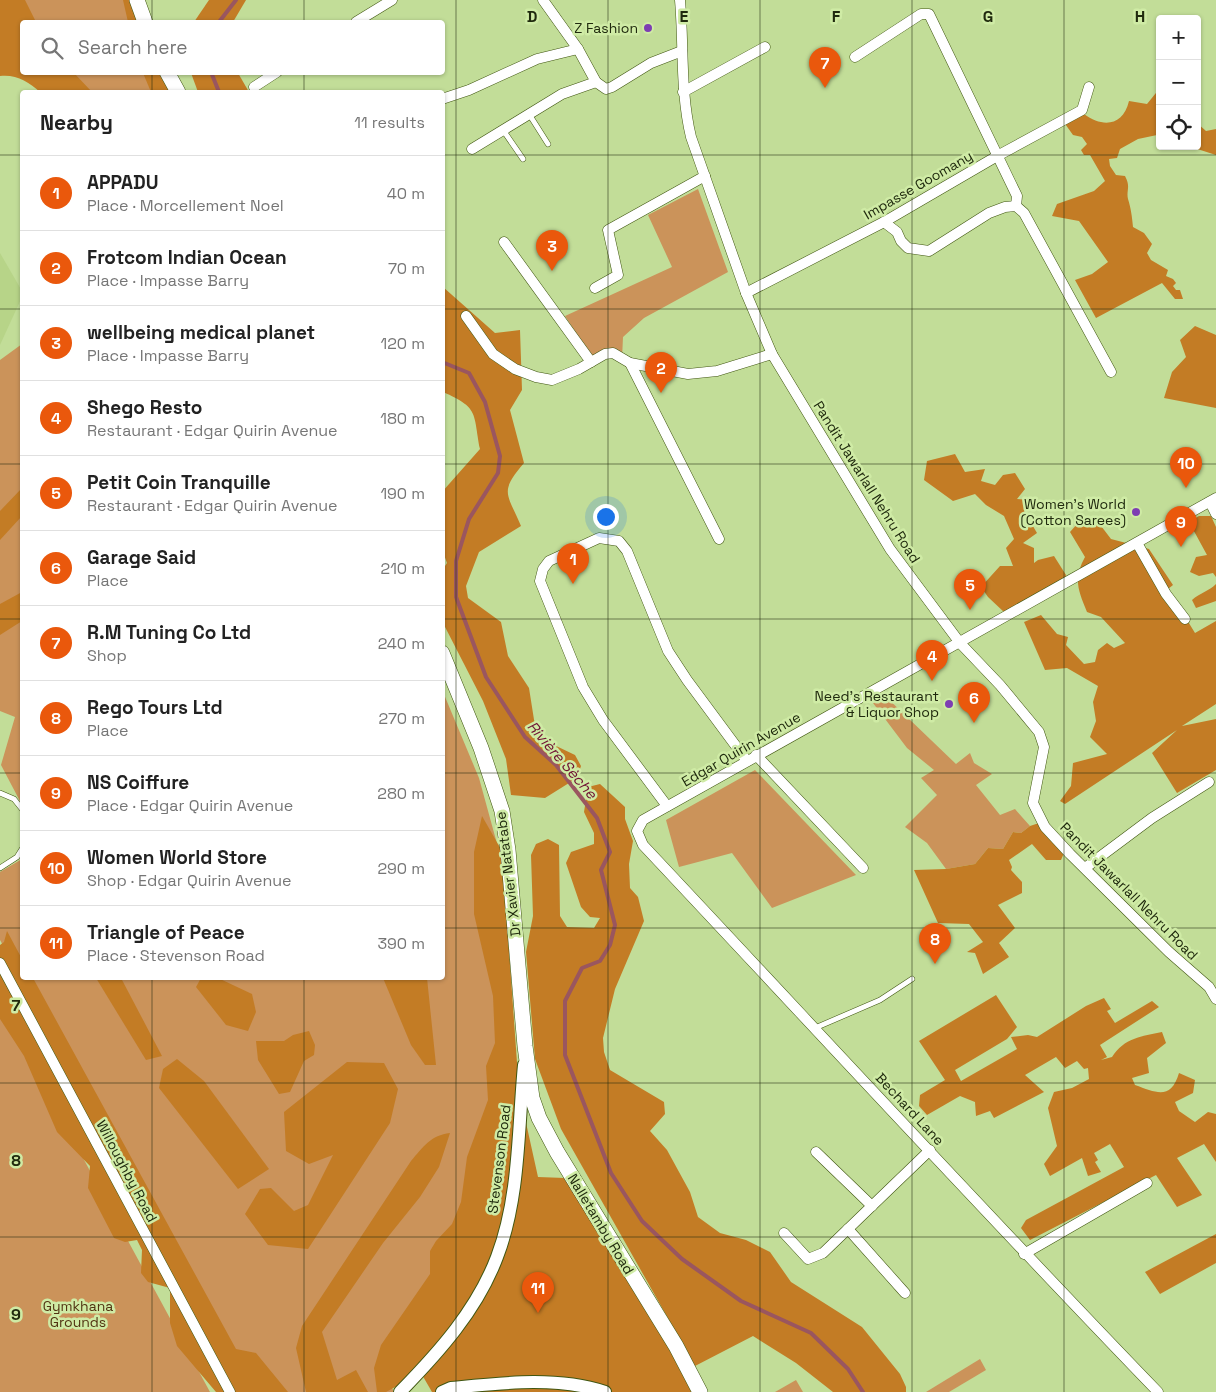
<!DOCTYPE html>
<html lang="en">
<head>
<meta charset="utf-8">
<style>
  :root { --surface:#fff; --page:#f6f6f6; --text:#222; --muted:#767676; --line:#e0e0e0; --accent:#ea580c }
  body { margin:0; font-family:"Space Grotesk",sans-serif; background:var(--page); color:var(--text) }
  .controls { position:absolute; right:15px; top:15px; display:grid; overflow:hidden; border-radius:5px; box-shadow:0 1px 4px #0004 }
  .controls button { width:45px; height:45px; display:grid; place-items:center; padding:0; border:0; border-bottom:1px solid var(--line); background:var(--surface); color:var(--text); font:25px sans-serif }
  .you { position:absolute; left:605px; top:516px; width:18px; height:18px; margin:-12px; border:4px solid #fff; border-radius:50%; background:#1a73e8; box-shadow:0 0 0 8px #1a73e833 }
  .badge { display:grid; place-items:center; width:32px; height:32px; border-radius:50%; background:var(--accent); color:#fff; font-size:16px; font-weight:700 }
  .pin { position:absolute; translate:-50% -41px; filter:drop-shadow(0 1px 2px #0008) }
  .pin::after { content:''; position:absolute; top:26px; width:18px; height:15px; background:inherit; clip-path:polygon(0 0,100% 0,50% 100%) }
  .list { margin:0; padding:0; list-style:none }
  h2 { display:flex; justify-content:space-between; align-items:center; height:65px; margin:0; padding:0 20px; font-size:21px }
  h2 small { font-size:16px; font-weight:400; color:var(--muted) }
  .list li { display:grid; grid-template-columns:32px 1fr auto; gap:15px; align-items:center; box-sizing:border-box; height:75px; padding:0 20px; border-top:1px solid var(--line) }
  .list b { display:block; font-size:19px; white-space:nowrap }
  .list p { margin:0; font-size:16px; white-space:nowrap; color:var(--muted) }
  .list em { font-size:16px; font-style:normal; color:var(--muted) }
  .icon { flex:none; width:28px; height:28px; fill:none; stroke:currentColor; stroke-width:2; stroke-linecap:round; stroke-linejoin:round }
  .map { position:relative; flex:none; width:1216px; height:1392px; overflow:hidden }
  .search { position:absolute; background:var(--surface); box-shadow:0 1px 4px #0004; left:20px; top:20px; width:425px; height:55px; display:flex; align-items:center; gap:12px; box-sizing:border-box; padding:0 18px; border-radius:5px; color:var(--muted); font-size:19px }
  .panel { position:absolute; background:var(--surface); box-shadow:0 1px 4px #0004; left:20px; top:90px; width:425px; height:890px; border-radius:5px }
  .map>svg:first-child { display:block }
  .built { fill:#b7d488 }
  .green { fill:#cb935a }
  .forest { fill:#c37c25 }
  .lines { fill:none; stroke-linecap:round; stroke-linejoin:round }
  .stream { stroke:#9a565f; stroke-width:4 }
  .service-casing { stroke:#405611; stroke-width:6 }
  .minor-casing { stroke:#405611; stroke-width:11 }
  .tertiary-casing { stroke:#405611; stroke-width:14 }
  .secondary-casing { stroke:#405611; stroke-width:16 }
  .service { stroke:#fff; stroke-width:5 }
  .minor { stroke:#fff; stroke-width:10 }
  .tertiary { stroke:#fff; stroke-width:12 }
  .secondary { stroke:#fff; stroke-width:15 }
  .grid { fill:none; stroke:#202a0e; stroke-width:1; stroke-opacity:0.55 }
  .poi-dot { fill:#7d3db2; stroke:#cfeba5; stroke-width:2 }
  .labels { text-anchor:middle; stroke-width:5; stroke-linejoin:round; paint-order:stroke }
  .poi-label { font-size:14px; fill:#202a0e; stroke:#cfeba5; text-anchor:end }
  .street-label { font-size:14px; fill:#202a0e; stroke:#cfeba5 }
  .park-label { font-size:14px; fill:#513312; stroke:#cfeba5 }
  .water-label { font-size:15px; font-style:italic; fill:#6f1133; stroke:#cfeba5 }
  .grid-label { font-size:16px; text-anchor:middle; font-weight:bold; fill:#202a0e; stroke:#cfeba5; stroke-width:5; stroke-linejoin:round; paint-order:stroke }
</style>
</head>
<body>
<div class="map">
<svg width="1216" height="1392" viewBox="0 0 1216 1392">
  <rect width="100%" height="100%" fill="#c2dd98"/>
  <path class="built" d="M0 253 22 291V297L0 345Z"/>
  <g class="green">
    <path d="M0 0H127L136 22H22Z"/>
    <path d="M31 73H155L163 92H53Z"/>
    <path d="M698 189 728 272 644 318 623 337 622 359 591 356 565 316 672 267 648 215Z"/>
    <path d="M22 344V805L1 765 15 717 0 711V360Z"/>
    <path d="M443 692 479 778 496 840 507 1110 389 1381 394 1392H244L0 940V872L22 859V978H442Z"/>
    <path d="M881 692 956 764 970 753 974 763 992 774 976 785 1000 815 1015 809 1030 826 1021 833 1013 832 1003 849 988 848 975 864 946 869 927 843 905 827 937 795 921 778 934 770 907 748 873 703Z"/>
    <path d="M755 770 856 875 772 908 732 853 679 867 666 820Z"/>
    <path d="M0 1005 210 1392H0Z"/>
    <path d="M980 1359 986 1370 949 1392H926Z"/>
    <path d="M796 1380 803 1392H775Z"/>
  </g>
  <g class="forest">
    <path d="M0 0H25L36 22H22V72L74 73 92 92H40C29 82 16 74 0 76Z"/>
    <path d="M123 0H132L142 22H128Z"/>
    <path d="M209 0H246L233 22H194Z"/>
    <path d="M143 73H163L172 92H151Z"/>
    <path d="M191 73H238L249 92H198Z"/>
    <path d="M1160 88V129L1157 135 1138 139 1120 149 1117 158 1109 159 1110 166 1116 175 1125 176C1131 187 1126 190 1128 199 1131 209 1132 216 1133 227L1144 233 1152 244 1147 253 1151 260 1168 270 1166 276 1173 279 1176 283 1173 286 1176 290H1180L1183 299H1175L1162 283 1096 318 1075 280 1092 274 1108 262 1079 221 1052 216 1057 204 1094 191 1105 181 1090 155H1084L1081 150 1087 144 1082 137 1073 135 1063 121 1084 114C1103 128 1123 126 1129 101L1147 104Z"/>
    <path d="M1197 123 1206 131 1216 129V155L1188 146H1197Z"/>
    <path d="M443 287 495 333 520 330 522 390 510 410 524 463C499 492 507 493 521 526L479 552 466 586 468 598 501 622 508 656 529 688 535 726 552 744 575 755 581 766 577 778 545 798 511 795 506 759 483 701 443 623V569L447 563 443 552 442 492 480 449C473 412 479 408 443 392Z"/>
    <path d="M1195 326 1216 335V408L1164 398 1172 372 1186 357 1180 340Z"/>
    <path d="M955 454 965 472 985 469 981 481 995 485 1003 475 1015 473 1025 489 1017 499 1044 501 1024 511 1037 533 1023 543 1034 548V563L1038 560 1054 556 1066 575 1061 589 1005 613 988 597 981 587 1000 566H1013L1006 548 1014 539 1004 516 986 505 975 494 953 501 924 480 927 461Z"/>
    <path d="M22 488V516L0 540V511Z"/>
    <path d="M1199 516H1211L1216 527V577L1213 573 1199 576 1190 572 1196 557 1207 555 1189 522Z"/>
    <path d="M1095 518 1111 539 1149 549 1173 585 1168 589 1195 633 1216 621V704L1182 726 1216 719V770L1177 793 1152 753 1177 730 1065 804 1060 801 1071 786 1073 763 1107 754 1090 737 1096 721 1093 702 1098 686 1067 668 1045 670 1024 622 1041 615 1057 634 1068 637 1066 645 1084 664 1095 662 1098 650 1107 643 1114 648 1125 643 1101 617 1087 612C1078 590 1073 579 1085 557L1070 532 1078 523Z"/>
    <path d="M1216 584V601L1196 608 1192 600C1200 593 1209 591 1216 584Z"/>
    <path d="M22 592V621L0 635V604Z"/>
    <path d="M600 784 625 807V819L633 841 629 864 630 888 638 897 644 921 615 989 603 1038 604 1052 610 1070 664 1102 665 1114 650 1131 667 1150 690 1192 698 1217 720 1233 746 1240 770 1252 791 1282 862 1327 900 1374 906 1387V1392H833L796 1363 753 1336 695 1366 561 1129 535 1059 526 952 533 916 531 855 536 844 548 839 559 845 560 916 567 927 594 928 600 918 590 917 581 907 566 863 571 852 594 844V833L584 812 588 787Z"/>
    <path d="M482 816 502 851 519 1091 538 1177 565 1178 696 1392H432L421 1373 386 1392H377L374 1368 381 1345 430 1274V1251L436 1241 452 1224 461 1202 467 1157 488 1100 486 1066 495 1043 493 996 474 914V852Z"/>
    <path d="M1042 822 1067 846 1061 860H1046L1032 844 1009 860 1012 867 1011 870 1022 882V893L998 905 1015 928 999 943 1009 957 983 974 975 953 967 952 983 942 969 924 938 923 914 870 946 869 975 864 988 848 1003 849 1013 832 1021 833 1030 826Z"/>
    <path d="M7 931 22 959V978H33L236 1349 256 1353 288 1392H216L177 1346 170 1323V1288L148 1282 141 1273 142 1250 137 1240 125 1242 114 1238 88 1188 90 1166 57 1132 24 1056 0 1019V945L4 942Z"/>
    <path d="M96 978H121L162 1056 146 1060Z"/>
    <path d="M201 978H218L252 994 256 1012 248 1031 226 1025 196 987Z"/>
    <path d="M383 978H427L436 1065H425L411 1045Z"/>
    <path d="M996 995 1017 1027 1007 1039 955 1070 961 1081 1017 1049 1011 1037 1028 1035 1037 1037 1086 1006 1104 998 1111 1009 1107 1011 1115 1023 1152 1001 1159 1007 1100 1045 1107 1057 1101 1060 1112 1057C1124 1038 1142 1036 1162 1032L1166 1043 1147 1058 1149 1073 1132 1078 1135 1085C1157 1093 1171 1100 1179 1073L1195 1080 1193 1093 1175 1102 1179 1111 1195 1122 1208 1112 1216 1114V1162L1204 1144 1177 1158 1202 1195 1177 1207 1156 1175 1030 1240 1021 1228 1026 1220 1124 1167 1110 1144 1094 1153 1098 1160 1095 1162 1101 1172 1088 1176 1082 1158 1050 1176 1044 1164 1057 1146 1048 1108 1054 1092 1072 1088 1089 1079 1088 1068 1084 1069 1077 1061 1065 1068 1056 1057 1025 1075 1044 1092 994 1118 990 1111 976 1116 975 1102 960 1096 927 1115 919 1106 920 1095 945 1080 919 1041Z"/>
    <path d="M309 1031 315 1045 314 1055 304 1061 290 1092 279 1094 258 1060 256 1041H284L293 1035Z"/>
    <path d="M177 1059 204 1081 269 1169 238 1189 159 1088 163 1069Z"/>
    <path d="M347 1062 384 1063 398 1089 390 1123 308 1249 268 1245 245 1214 260 1189 271 1188 294 1211 308 1205 333 1155 309 1164 286 1151 284 1112Z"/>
    <path d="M450 1133 439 1167 420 1197 383 1243 322 1332 337 1380 356 1370 368 1392H306L296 1348 302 1326 411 1161C423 1147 431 1135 450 1133Z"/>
    <path d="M1216 1234V1263L1160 1294 1145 1272Z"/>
  </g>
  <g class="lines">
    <g class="stream">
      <path d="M219 22 236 0"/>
      <path d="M211 72 219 92"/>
      <path d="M442 362 469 373 485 402 500 456 498 473 469 519 456 561V597L486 677 525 737 556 765 597 818 610 852 601 870 615 925 610 945 600 961 582 968 565 1001V1055L611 1173 642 1221 682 1259 741 1301 811 1333 848 1369 863 1392"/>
    </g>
    <defs>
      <g id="service">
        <path d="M529 114 548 144"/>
        <path d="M503 130 523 159"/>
        <path d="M0 793 14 799 22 809"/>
        <path d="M0 868 17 857 22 849"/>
        <path d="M815 1028 880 1000 912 979"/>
      </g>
      <g id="minor">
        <path d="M543 0 578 49 596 82 606 89 612 87 651 63 682 51"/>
        <path d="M680 0C684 46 680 91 691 137L746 293 772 354 890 549 960 643 1000 685 1039 732 1044 747 1033 803 1045 827 1070 854 1169 952 1209 987 1216 999"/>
        <path d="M356 22 392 0"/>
        <path d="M855 57 921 14H929L1017 196 1016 206"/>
        <path d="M254 87 277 72"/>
        <path d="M683 92 765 47"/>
        <path d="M442 99 469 90 537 59 578 49"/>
        <path d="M472 149 562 94 596 82"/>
        <path d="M884 222 897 232 901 241 908 248 929 251 989 213 1005 207 1016 206 1024 213 1111 372"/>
        <path d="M504 242 591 362"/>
        <path d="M595 288 618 275 608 230 705 176"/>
        <path d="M746 293 884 222 999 155 1082 110 1089 87"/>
        <path d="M466 316 493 354 515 369 536 377 552 380 579 369 605 354 613 353 630 363 688 374 717 371 772 354"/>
        <path d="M630 363 719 539"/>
        <path d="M1210 502 1216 514"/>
        <path d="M1137 543 1166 594 1185 619"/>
        <path d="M756 755 863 868"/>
        <path d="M667 806 603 720 583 687 540 581 543 569 549 561 599 538 619 541 627 551 668 651 687 680 747 761"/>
        <path d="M1085 868 1152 818 1209 782"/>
        <path d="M0 963 230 1392"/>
        <path d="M816 1152 872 1206"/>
        <path d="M848 1229 905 1293"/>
        <path d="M784 1233 808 1259 823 1253 930 1150"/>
        <path d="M1024 1254 1147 1183"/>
        <path d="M1158 1392C984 1212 814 1027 643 845L637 831 643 820 1216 498"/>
      </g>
      <g id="tertiary">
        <path d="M400 1392C439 1352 477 1310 497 1257 520 1197 518 1127 524 1065"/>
        <path d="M442 1392 451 1388C501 1383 557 1376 605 1392"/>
      </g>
      <g id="secondary">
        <path d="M137 0 145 22"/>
        <path d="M167 72 178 92"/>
        <path d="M442 653 481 748 502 811 508 850 525 1046 532 1098 539 1118 557 1152 676 1346 700 1392"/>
      </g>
    </defs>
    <use href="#service" class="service-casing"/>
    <use href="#minor" class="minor-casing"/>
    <use href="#tertiary" class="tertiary-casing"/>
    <use href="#secondary" class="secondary-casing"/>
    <use href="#service" class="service"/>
    <use href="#minor" class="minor"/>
    <use href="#tertiary" class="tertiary"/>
    <use href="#secondary" class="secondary"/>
  </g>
  <path class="grid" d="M152 0V22M304 0V22M456 0V1392M608 0V1392M760 0V1392M912 0V1392M1064 0V1392M152 72V92M304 72V92M0 155H22M442 155H1216M0 309H22M442 309H1216M0 464H22M442 464H1216M0 619H22M442 619H1216M0 773H22M442 773H1216M0 928H22M442 928H1216M152 978V1392M304 978V1392M0 1083H1216M0 1237H1216"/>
  <g class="poi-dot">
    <circle cx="648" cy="28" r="5"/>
    <circle cx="1136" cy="512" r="5"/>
    <circle cx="949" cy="704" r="5"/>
  </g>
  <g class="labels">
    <g class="poi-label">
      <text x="638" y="33">Z Fashion</text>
      <text x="1126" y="509">Women's World<tspan x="1126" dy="16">(Cotton Sarees)</tspan></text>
      <text x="939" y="701">Need's Restaurant<tspan x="939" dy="16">&amp; Liquor Shop</tspan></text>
    </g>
    <g class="street-label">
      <text transform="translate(918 185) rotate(-30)" y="5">Impasse Goomany</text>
      <text transform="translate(867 482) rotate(58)" y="5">Pandit Jawarlall Nehru Road</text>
      <text transform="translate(741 749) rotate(-30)" y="5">Edgar Quirin Avenue</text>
      <text transform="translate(508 874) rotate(-97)" y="5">Dr Xavier Natatabe</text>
      <text transform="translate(1129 891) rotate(45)" y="5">Pandit Jawarlall Nehru Road</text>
      <text transform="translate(910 1109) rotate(47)" y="5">Bechard Lane</text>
      <text transform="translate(499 1159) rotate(-83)" y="5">Stevenson Road</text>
      <text transform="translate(127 1171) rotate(62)" y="5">Willoughby Road</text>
      <text transform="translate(601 1224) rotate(59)" y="5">Nalletamby Road</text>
    </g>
    <g class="park-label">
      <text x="78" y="1311">Gymkhana<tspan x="78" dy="16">Grounds</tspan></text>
    </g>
    <g class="water-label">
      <text transform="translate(562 760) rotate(49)" y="5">Rivière Sèche</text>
    </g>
  </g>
  <g class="grid-label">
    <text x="532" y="22">D</text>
    <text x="684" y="22">E</text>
    <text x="836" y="22">F</text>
    <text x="988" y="22">G</text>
    <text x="1140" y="22">H</text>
    <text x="16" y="1011">7</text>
    <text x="16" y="1166">8</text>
    <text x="16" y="1320">9</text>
  </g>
</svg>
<div class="controls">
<button>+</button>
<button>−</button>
<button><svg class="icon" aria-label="locate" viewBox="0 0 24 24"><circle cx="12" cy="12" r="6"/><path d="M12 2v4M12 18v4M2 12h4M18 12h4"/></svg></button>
</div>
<div class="you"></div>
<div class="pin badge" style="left:573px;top:584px">1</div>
<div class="pin badge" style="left:661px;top:393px">2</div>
<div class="pin badge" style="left:552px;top:271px">3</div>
<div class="pin badge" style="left:932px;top:681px">4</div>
<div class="pin badge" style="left:970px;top:610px">5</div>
<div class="pin badge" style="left:974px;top:723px">6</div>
<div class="pin badge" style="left:825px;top:88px">7</div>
<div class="pin badge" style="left:935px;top:964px">8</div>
<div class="pin badge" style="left:1181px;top:547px">9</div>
<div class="pin badge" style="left:1186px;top:488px">10</div>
<div class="pin badge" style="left:538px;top:1313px">11</div>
<div class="search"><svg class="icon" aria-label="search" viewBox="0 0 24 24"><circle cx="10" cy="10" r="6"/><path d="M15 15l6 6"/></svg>Search here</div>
<section class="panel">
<h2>Nearby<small>11 results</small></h2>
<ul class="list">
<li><span class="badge">1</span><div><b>APPADU</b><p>Place · Morcellement Noel</p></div><em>40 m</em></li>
<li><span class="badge">2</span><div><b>Frotcom Indian Ocean</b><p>Place · Impasse Barry</p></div><em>70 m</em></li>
<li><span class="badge">3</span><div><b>wellbeing medical planet</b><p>Place · Impasse Barry</p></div><em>120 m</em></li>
<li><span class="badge">4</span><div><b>Shego Resto</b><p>Restaurant · Edgar Quirin Avenue</p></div><em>180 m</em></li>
<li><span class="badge">5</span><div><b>Petit Coin Tranquille</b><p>Restaurant · Edgar Quirin Avenue</p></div><em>190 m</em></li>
<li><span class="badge">6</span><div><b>Garage Said</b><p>Place</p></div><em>210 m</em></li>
<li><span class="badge">7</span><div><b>R.M Tuning Co Ltd</b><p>Shop</p></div><em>240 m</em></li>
<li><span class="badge">8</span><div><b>Rego Tours Ltd</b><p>Place</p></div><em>270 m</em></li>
<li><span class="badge">9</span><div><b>NS Coiffure</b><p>Place · Edgar Quirin Avenue</p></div><em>280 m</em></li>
<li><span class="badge">10</span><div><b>Women World Store</b><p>Shop · Edgar Quirin Avenue</p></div><em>290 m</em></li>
<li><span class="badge">11</span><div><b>Triangle of Peace</b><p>Place · Stevenson Road</p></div><em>390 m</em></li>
</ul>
</section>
</div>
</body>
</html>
